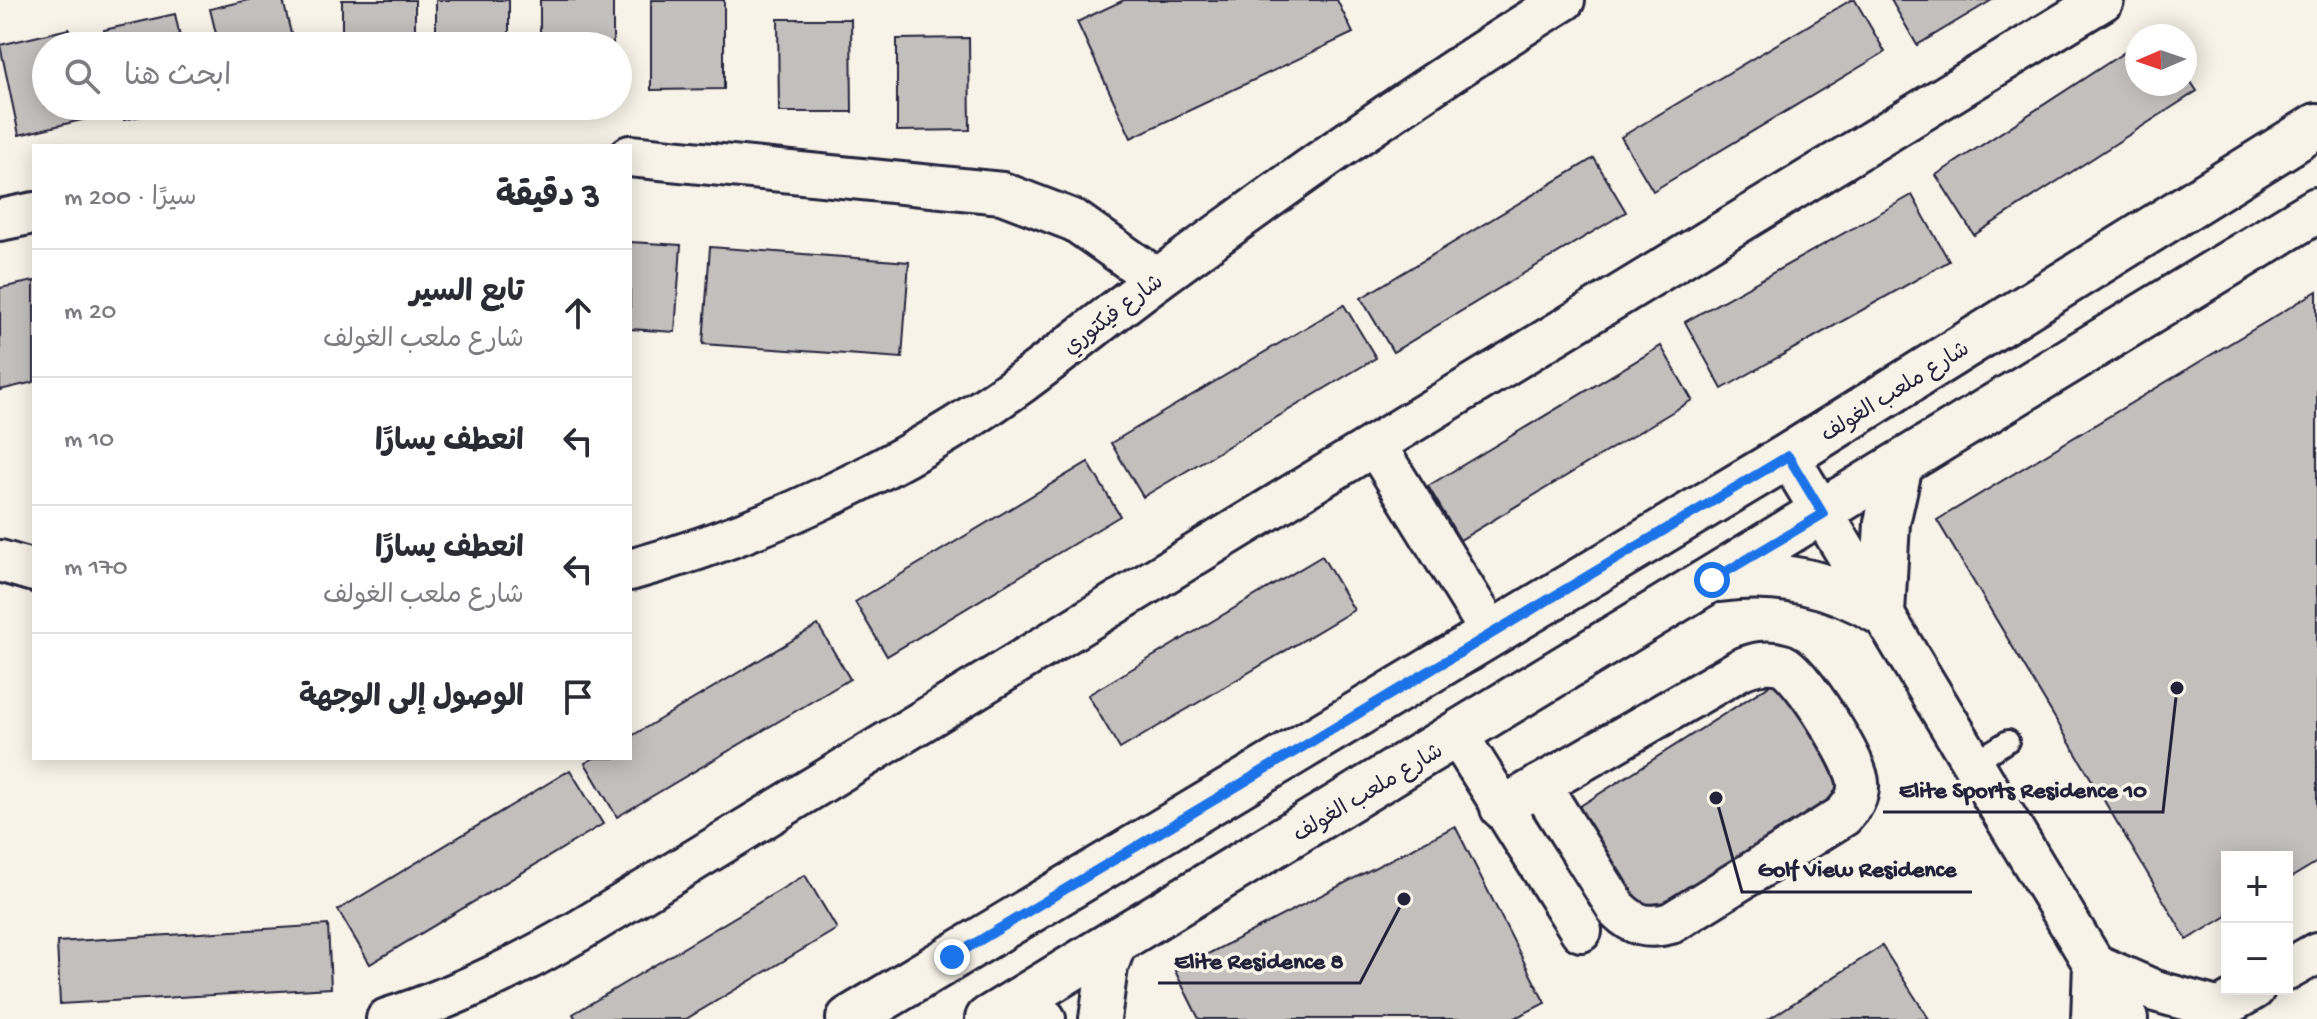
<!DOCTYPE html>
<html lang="ar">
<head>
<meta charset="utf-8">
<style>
  :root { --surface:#fff; --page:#f7f7f7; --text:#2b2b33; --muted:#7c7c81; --line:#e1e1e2 }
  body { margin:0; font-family:"Gochi Hand","Playpen Sans Arabic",sans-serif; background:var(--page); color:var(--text); direction:rtl }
  .controls { position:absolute; right:24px; bottom:24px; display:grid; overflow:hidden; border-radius:0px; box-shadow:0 4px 20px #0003 }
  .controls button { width:72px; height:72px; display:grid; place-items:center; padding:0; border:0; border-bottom:2px solid var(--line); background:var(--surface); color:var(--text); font:40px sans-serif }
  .compass { position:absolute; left:2125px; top:24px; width:72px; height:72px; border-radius:50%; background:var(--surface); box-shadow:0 4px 20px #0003; rotate:268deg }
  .stop { position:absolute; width:24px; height:24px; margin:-18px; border:6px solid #1a73e8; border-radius:50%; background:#fff }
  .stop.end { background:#1a73e8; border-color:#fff; box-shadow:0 2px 8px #0008 }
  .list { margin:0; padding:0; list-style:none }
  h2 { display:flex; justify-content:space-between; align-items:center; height:104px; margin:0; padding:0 32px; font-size:34px }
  h2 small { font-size:26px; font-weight:400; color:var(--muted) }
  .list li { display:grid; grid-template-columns:52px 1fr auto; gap:24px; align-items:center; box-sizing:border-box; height:128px; padding:0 32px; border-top:2px solid var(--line) }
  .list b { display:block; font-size:30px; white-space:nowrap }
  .list p { margin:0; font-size:26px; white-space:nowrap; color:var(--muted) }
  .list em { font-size:26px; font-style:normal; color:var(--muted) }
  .icon { flex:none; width:44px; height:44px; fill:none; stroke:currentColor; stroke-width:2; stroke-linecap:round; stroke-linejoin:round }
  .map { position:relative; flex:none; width:2317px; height:1019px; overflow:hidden; direction:ltr }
  .search { position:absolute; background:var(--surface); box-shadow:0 4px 20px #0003; left:32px; top:32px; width:600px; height:88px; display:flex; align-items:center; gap:20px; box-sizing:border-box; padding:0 28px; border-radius:44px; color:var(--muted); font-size:30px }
  .panel { position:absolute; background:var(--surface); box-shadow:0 4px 20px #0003; left:32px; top:144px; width:600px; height:616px; border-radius:0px; direction:rtl }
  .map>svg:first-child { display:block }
  .building { fill:#c2bfbd; stroke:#22223b; stroke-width:2 }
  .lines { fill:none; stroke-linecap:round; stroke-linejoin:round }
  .service-casing { stroke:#22223b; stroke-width:26 }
  .minor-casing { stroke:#22223b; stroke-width:46 }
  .tertiary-casing { stroke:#22223b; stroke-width:50 }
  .service { stroke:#f7f3e8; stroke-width:20 }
  .minor { stroke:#f7f3e8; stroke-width:40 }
  .tertiary { stroke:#f7f3e8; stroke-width:44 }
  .route { stroke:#1a73e8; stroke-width:10 }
  .labels { text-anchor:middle; stroke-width:7; stroke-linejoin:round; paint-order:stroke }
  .street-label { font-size:22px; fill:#22223b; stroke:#f7f3e8 }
  .leader { fill:none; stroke:#22223b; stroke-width:3 }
  .callout-dot { fill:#22223b; stroke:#f7f3e8; stroke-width:3 }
  .callout-label { font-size:24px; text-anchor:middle; font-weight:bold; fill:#22223b; stroke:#f7f3e8; stroke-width:7; stroke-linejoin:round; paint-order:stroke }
</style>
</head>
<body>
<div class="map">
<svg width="2317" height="1019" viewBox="0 0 2317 1019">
  <rect width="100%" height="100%" fill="#f7f3e8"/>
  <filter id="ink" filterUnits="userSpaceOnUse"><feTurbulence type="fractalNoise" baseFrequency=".0125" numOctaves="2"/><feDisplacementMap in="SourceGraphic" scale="16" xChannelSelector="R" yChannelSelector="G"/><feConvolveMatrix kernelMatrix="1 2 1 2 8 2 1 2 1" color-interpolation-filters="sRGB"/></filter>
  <g filter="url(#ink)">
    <g class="building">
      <path d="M248 0H283L294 46H219L210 9Z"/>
      <rect x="342" y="0" width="73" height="46"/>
      <rect x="436" y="0" width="73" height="46"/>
      <rect x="540" y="0" width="73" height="46"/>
      <path d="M651 0H724V89L651 90Z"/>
      <path d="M1124 0H1337L1353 33 1131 138 1077 22Z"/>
      <path d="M1851 0H1855L1885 52 1653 191 1621 137Z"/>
      <path d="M1891 0H1992L1917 45Z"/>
      <path d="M175 14 182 46H107L104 30Z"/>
      <path d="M778 19H851L852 112H779Z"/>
      <path d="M69 29 73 46H46V106H87L90 118 19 135 0 45Z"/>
      <path d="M969 38 970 130 897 131V39Z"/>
      <path d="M2137 44V84H2185V73L2197 91 1974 235 1936 175Z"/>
      <path d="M121 106H184L124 120Z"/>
      <path d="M1594 158 1626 212 1393 352 1361 298Z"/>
      <path d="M1912 195 1949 261 1722 389 1685 322Z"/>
      <path d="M630 242 681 245 675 332 630 329Z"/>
      <path d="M710 247 909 262 902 358 703 344Z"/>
      <path d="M34 281V382L0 390V288Z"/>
      <path d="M2317 291V862L2287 880V857H2227V916L2187 940 1937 520Z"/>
      <path d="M1344 305 1376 358 1143 497 1111 443Z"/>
      <path d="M1661 346 1692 400 1460 540 1428 486Z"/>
      <path d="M1088 462 1120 516 887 656 855 602Z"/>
      <path d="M1322 556 1354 610 1120 749 1088 695Z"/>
      <path d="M818 625 850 679 617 817 585 763 594 758H630V737Z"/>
      <path d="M1787 674 1857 786 1644 921 1574 810Z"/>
      <path d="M570 770 603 824 370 964 338 910Z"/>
      <path d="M1455 826 1545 1003 1513 1019H1199L1175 971Z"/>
      <path d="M805 875 837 929 686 1019H576L573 1014Z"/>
      <path d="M328 925 331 988 60 1004 57 942Z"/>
      <path d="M1882 946 1929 1019H1769Z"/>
    </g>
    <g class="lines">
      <defs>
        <path id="service" d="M1973 763 2008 741"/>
        <g id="minor">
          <path d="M630 156 1002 193 1075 221 1157 279"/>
          <path d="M0 220 34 213"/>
          <path d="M1375 445 1492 634"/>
          <path d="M1788 456 2127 1019"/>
          <path d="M0 561 34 571"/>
          <path d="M630 570C766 533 907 465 1021 383 1066 350 1110 314 1156 280 1288 183 1424 86 1564 0"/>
          <path d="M1458 736 1581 931"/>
          <path d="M1501 808 1741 669C1755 663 1768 660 1783 665 1801 673 1858 763 1858 783 1859 797 1852 806 1843 816L1671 923C1648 929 1634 926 1618 910L1540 785"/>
          <path d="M2287 970 2317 953"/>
          <path d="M1002 1011 1045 1019"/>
          <path d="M387 1019C457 997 519 966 582 929L2103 0"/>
          <path d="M1100 1019 1107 967 1116 943"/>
          <path d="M2092 1019 2094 964 2155 991 2220 1009"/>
          <path d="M2202 1019 2254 989"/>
        </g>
        <g id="tertiary">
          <path d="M1719 579C1779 571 1830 582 1882 613"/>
          <path d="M1882 613 1887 523 1900 465"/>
          <path d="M849 1019 1788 456 2317 126"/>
          <path d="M988 1019 2317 210"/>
        </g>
      </defs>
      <use href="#service" class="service-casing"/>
      <use href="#minor" class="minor-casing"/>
      <use href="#tertiary" class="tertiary-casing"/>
      <use href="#service" class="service"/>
      <use href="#minor" class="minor"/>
      <use href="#tertiary" class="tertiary"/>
    </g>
  </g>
  <g class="lines" filter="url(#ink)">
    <path class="route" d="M952 957 1788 456 1823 514 1712 580"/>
  </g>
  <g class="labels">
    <g class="street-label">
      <text transform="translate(1112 313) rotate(-37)" y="8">شارع فيكتوري</text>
      <text transform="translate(1894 390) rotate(-32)" y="8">شارع ملعب الغولف</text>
      <text transform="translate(1367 791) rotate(-31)" y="8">شارع ملعب الغولف</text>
    </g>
  </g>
  <path class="leader" d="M2177 688L2163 812H1883M1716 798L1742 892H1972M1404 899L1360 983H1158"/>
  <g class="callout-dot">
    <circle cx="2177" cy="688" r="8"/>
    <circle cx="1716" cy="798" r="8"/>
    <circle cx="1404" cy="899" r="8"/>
  </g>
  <g class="callout-label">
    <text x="2023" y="797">Elite Sports Residence 10</text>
    <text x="1857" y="876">Golf View Residence</text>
    <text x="1259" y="968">Elite Residence 8</text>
  </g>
</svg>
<div class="controls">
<button>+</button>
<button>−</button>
</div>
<svg class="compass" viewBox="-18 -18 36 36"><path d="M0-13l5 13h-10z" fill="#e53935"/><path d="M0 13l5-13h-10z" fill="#7c7c81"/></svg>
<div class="stop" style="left:1712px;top:580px"></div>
<div class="stop end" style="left:952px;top:957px"></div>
<div class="search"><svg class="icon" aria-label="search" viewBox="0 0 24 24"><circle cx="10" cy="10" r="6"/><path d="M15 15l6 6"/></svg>ابحث هنا</div>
<section class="panel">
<h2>3 دقيقة<small>سيرًا · 200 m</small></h2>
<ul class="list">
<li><svg class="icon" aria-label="ahead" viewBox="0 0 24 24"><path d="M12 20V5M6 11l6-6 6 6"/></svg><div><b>تابع السير</b><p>شارع ملعب الغولف</p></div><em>20 m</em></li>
<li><svg class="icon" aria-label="left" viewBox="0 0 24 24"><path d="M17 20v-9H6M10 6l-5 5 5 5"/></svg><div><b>انعطف يسارًا</b></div><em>10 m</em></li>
<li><svg class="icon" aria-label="left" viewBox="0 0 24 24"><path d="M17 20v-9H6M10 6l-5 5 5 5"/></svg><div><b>انعطف يسارًا</b><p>شارع ملعب الغولف</p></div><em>170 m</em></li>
<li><svg class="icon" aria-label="arrive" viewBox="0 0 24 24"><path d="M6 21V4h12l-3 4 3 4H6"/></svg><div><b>الوصول إلى الوجهة</b></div></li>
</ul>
</section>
</div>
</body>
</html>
